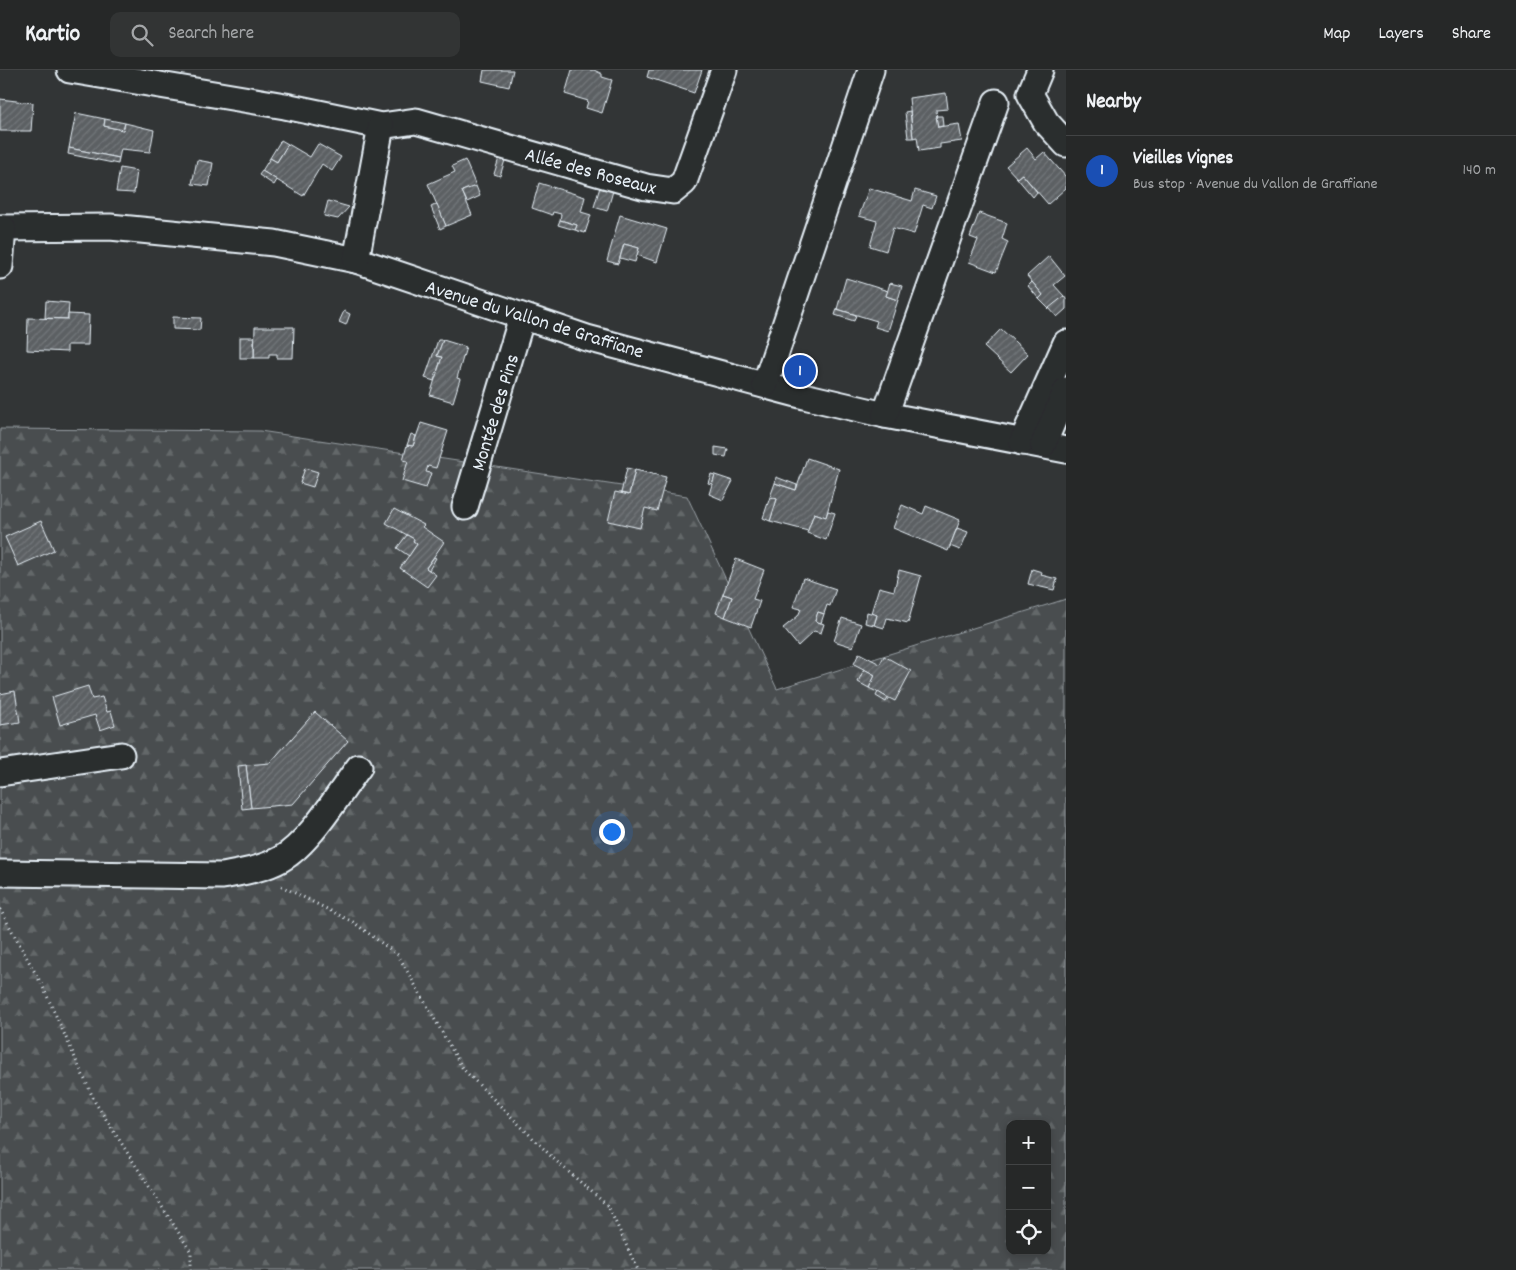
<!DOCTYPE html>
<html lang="en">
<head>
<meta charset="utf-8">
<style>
  :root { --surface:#262828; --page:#323434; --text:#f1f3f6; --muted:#a4a6a8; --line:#424445; --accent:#bca0f2 }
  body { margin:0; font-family:Dekko,sans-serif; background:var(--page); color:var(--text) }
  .controls { position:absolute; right:15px; bottom:15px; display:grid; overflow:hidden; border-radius:10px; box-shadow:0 2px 8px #0003 }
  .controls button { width:45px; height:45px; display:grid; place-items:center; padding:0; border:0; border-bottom:1px solid var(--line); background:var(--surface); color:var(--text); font:25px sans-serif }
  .you { position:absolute; left:611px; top:761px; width:18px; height:18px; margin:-12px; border:4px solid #fff; border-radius:50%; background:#1a73e8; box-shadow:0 0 0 8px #1a73e833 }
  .badge { display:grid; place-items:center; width:32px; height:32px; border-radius:50%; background:var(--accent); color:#fff; font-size:16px; font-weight:700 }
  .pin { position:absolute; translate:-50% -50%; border:2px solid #fff; box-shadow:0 1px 5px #0006 }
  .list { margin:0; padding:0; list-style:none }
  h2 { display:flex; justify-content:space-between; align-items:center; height:65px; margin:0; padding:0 20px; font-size:21px }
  h2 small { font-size:16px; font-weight:400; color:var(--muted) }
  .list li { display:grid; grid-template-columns:32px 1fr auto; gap:15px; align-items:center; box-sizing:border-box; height:70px; padding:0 20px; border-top:1px solid var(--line) }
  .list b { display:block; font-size:19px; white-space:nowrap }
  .list p { margin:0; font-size:16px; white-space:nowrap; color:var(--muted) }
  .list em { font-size:16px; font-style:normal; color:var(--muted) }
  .icon { flex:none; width:28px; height:28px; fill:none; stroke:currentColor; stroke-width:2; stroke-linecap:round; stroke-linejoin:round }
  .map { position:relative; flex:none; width:1066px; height:1200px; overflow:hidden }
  header { display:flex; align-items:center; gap:30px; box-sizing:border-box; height:70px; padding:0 25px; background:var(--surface); border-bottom:1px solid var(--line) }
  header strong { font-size:24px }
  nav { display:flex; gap:28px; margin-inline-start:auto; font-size:18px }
  .search { width:350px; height:45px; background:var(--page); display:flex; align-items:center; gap:12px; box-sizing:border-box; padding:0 18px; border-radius:10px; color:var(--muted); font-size:19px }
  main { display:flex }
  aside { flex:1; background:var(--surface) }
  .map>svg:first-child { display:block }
  .forest { fill:url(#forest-firs); stroke:#989fa4; fill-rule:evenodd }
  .building { fill:url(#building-hatch); stroke:#e8f1f8 }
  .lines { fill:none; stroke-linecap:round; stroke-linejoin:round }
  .minor-casing { stroke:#e8f1f8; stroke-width:29 }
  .path { stroke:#e8f1f8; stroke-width:3; stroke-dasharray:1 4; stroke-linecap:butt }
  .minor { stroke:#2a2d2e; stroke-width:25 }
  .labels { text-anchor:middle; stroke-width:5; stroke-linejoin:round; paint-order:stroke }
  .street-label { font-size:20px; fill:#e8f1f8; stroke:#2a2d2e }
</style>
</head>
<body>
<header>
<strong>Kartio</strong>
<div class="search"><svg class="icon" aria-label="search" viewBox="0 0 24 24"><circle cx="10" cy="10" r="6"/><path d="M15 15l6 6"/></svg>Search here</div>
<nav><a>Map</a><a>Layers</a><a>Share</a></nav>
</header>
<main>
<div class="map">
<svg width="1066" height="1200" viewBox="0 0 1066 1200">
  <defs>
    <pattern id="forest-firs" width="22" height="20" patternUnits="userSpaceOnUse" patternTransform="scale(1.25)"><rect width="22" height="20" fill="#494d4f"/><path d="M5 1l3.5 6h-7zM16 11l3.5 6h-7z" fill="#636769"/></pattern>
    <pattern id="building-hatch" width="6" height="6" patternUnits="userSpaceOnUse" patternTransform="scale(1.25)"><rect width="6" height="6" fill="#5c6063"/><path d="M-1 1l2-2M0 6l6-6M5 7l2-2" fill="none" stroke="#73777a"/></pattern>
  </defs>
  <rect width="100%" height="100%" fill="#323536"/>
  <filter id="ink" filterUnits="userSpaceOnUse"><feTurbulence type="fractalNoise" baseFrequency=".02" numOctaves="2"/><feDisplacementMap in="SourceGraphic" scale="10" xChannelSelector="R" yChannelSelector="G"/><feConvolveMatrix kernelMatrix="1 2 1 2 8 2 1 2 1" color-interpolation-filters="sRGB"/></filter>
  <g filter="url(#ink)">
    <path class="forest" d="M0 359 260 361 687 426 777 619 1066 529V1200H0ZM1010 1054H1047V1181H1010Z"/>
    <g class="building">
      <path d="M484 0H513L509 17 482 11Z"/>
      <path d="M572 0H594L602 4V7L612 10 602 43 586 38 588 31 565 24Z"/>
      <path d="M649 0H702L694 23 647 7Z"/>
      <path d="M946 23 948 39 936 40 938 57 959 54 962 71 940 74V78L919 81 917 67 913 68 909 28Z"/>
      <path d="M0 29 33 33 31 61H0Z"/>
      <path d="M910 41 913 68H908L905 42Z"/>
      <path d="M76 43 105 49 104 56 123 60 125 53 154 60 150 82 121 79 119 88 69 78Z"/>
      <path d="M936 46H942L943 56 938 57Z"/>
      <path d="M105 49 125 53 123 60 104 56Z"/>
      <path d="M281 70 288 74 277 92 270 88Z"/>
      <path d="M288 74 310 87 318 74 341 87 332 101 322 94 303 126 262 101 270 88 277 92Z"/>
      <path d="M69 78 119 88 118 94 68 84Z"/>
      <path d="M1027 78 1036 89 1044 82 1066 107V118L1048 134 1022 104 1017 108 1006 96Z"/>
      <path d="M500 85 506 87 500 106 494 104Z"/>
      <path d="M197 90 213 93 209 116 192 114Z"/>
      <path d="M465 90 476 116 462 121 472 145 446 156 428 114 455 102 452 96Z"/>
      <path d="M120 98 137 101 134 123 116 122Z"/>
      <path d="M262 101 277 110 274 115 259 105Z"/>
      <path d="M1022 104 1037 122 1033 127 1017 108Z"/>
      <path d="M539 113 585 127 581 142 591 145 585 163 575 160 577 155 560 150 561 144 553 142 552 145 532 138Z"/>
      <path d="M476 116 480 126 467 132 462 121Z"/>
      <path d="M600 117 613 121 607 141 594 137Z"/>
      <path d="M869 118 912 131 915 120 936 126 932 138 923 135 914 164 893 158 886 181 870 176 877 151 859 146Z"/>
      <path d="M328 131 349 137 338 149 324 146Z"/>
      <path d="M437 134 446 156 440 159 431 137Z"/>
      <path d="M979 143 1007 153 1002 169 1008 172 996 202 969 192 978 170 970 167Z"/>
      <path d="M620 145 667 159 657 192 637 185 639 178 624 174 618 194 607 191Z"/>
      <path d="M560 150 577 155 575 160 558 155Z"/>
      <path d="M624 174 639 178 635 192 620 188Z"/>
      <path d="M1049 186 1065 206 1054 215 1064 226 1049 239 1039 229 1043 225 1027 206Z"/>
      <path d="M846 208 888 221 886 226 898 230 888 261 875 257 877 251 837 239Z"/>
      <path d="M1032 212 1043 225 1039 229 1028 216Z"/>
      <path d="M890 213 902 216 898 230 886 226Z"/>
      <path d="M1064 226 1066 229V239L1057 247 1049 238Z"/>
      <path d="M46 231 69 233 68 249 45 248Z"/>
      <path d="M837 239 856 245 854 251 835 245Z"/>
      <path d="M344 241 350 244 346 255 339 252Z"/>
      <path d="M68 244 89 245 88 275H67V282L27 280 28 248 68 249Z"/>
      <path d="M173 247 201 248 200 260 173 259Z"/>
      <path d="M255 257H294L293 288H277V284H269V288H254Z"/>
      <path d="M1001 259 1028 284 1011 302 984 277Z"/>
      <rect x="240" y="267" width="14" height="21"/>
      <path d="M438 270H443L437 286 442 287 434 311 425 308Z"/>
      <path d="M443 270 466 277 457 308 460 309 453 332 430 325 442 287 437 286Z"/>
      <path d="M421 353 448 361 436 398 428 396 426 402 431 403 426 418 402 411 408 391 403 390 407 375 413 376Z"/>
      <path d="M411 364 416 366 413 376 407 375Z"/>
      <path d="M715 377 728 379 726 387 715 385Z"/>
      <path d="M807 388 839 399 826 447 814 443 808 461 770 451 777 429 770 427 775 413 796 420Z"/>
      <path d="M305 398 318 402 313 417 300 413Z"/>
      <path d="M627 398 635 400 629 425 621 423Z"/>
      <path d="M635 400 666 407 657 441 645 438 640 458 608 451 615 422 629 425Z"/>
      <path d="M711 404 715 405 712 414 708 413Z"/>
      <path d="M715 405 733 411 723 430 709 424Z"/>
      <path d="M776 407 797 415 796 420 775 413Z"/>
      <path d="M770 427 777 429 770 451 763 448Z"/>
      <path d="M902 435 923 444 926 436 960 450 948 481 893 458Z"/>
      <path d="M394 439 424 455 422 457 444 472 426 498 436 505 427 517 400 498 417 474 413 471 414 469 386 453Z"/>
      <path d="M828 441 835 443 826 470 807 463 814 443 826 447Z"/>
      <path d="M41 451 54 480 18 496 5 467Z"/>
      <path d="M957 458 968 462 960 480 950 476Z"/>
      <path d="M407 465 414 469 413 471 417 474 409 486 397 478Z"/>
      <path d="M434 487 436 488 429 500 426 498Z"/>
      <path d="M736 489 764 500 753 529 760 531 751 557 725 547 732 527 723 524Z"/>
      <path d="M1032 499 1042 502 1041 505 1057 509 1054 520 1028 514Z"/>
      <path d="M899 500 921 506 908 553 887 548 884 558 874 555 877 545 871 543 879 517 894 521Z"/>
      <path d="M803 508 836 519 830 536 827 535 824 544 818 542 815 551 824 554 821 563 814 561 798 576 783 558 798 546 801 539 793 537Z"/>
      <path d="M723 524 732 527 725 547 716 543Z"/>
      <path d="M818 542 824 544 821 553 815 551Z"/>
      <path d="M867 542 877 545 874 555 865 553Z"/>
      <path d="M842 548 861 554 853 577 834 571Z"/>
      <path d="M859 583 880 594 884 586 911 601 895 631 869 618 875 605 854 594Z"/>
      <path d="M864 599 875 605 869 618 858 612Z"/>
      <path d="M88 616 92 629 102 627 107 642 111 641 115 655 100 660 95 645 60 655 52 627Z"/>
      <path d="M15 621 20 652 0 655V624Z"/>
      <path d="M878 622 888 628 886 632 876 626Z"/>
      <path d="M315 642 348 671 293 734 251 738 246 695 270 693Z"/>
      <path d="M246 695 251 738 242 739 238 696Z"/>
    </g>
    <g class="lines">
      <defs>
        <g id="minor">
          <path d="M70 0 285 36 381 56 416 51 646 117 673 121 684 112 724 0"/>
          <path d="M1040 0 1030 24 1046 52 1066 74"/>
          <path d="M0 158 110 157 274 173 356 190 587 268 808 327 885 345 1066 380"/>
          <path d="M356 190 381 56"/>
          <path d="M0 196 3 158"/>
          <path d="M765 315 871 0"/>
          <path d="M885 345 996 32"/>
          <path d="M1022 372 1066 273"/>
          <path d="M1043 375 1066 320"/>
          <path d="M465 437 522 247"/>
          <path d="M0 703 121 685"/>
          <path d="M0 803 222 806C242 802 263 799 281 789 309 774 339 723 359 697"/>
        </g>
      </defs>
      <use href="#minor" class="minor-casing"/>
      <g class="path">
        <path d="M281 816 353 852 398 885 463 999 555 1090 608 1136 638 1200"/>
        <path d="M0 839 43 917 95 1032 191 1182V1200"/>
      </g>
      <use href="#minor" class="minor"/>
    </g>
  </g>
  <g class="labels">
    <g class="street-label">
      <text transform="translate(591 100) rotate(15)" y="7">Allée des Roseaux</text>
      <text transform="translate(535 248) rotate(17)" y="7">Avenue du Vallon de Graffiane</text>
      <text transform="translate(494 342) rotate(-73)" y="7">Montée des Pins</text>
    </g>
  </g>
</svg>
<div class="controls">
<button>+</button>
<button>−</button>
<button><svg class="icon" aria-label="locate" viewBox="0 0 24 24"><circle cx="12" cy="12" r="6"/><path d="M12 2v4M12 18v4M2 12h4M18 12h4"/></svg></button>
</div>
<div class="you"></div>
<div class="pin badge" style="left:800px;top:301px;background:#1a4fb4">1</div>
</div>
<aside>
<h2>Nearby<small></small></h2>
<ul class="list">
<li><span class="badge" style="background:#1a4fb4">1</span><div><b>Vieilles Vignes</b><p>Bus stop · Avenue du Vallon de Graffiane</p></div><em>140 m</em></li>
</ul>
</aside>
</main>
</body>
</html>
